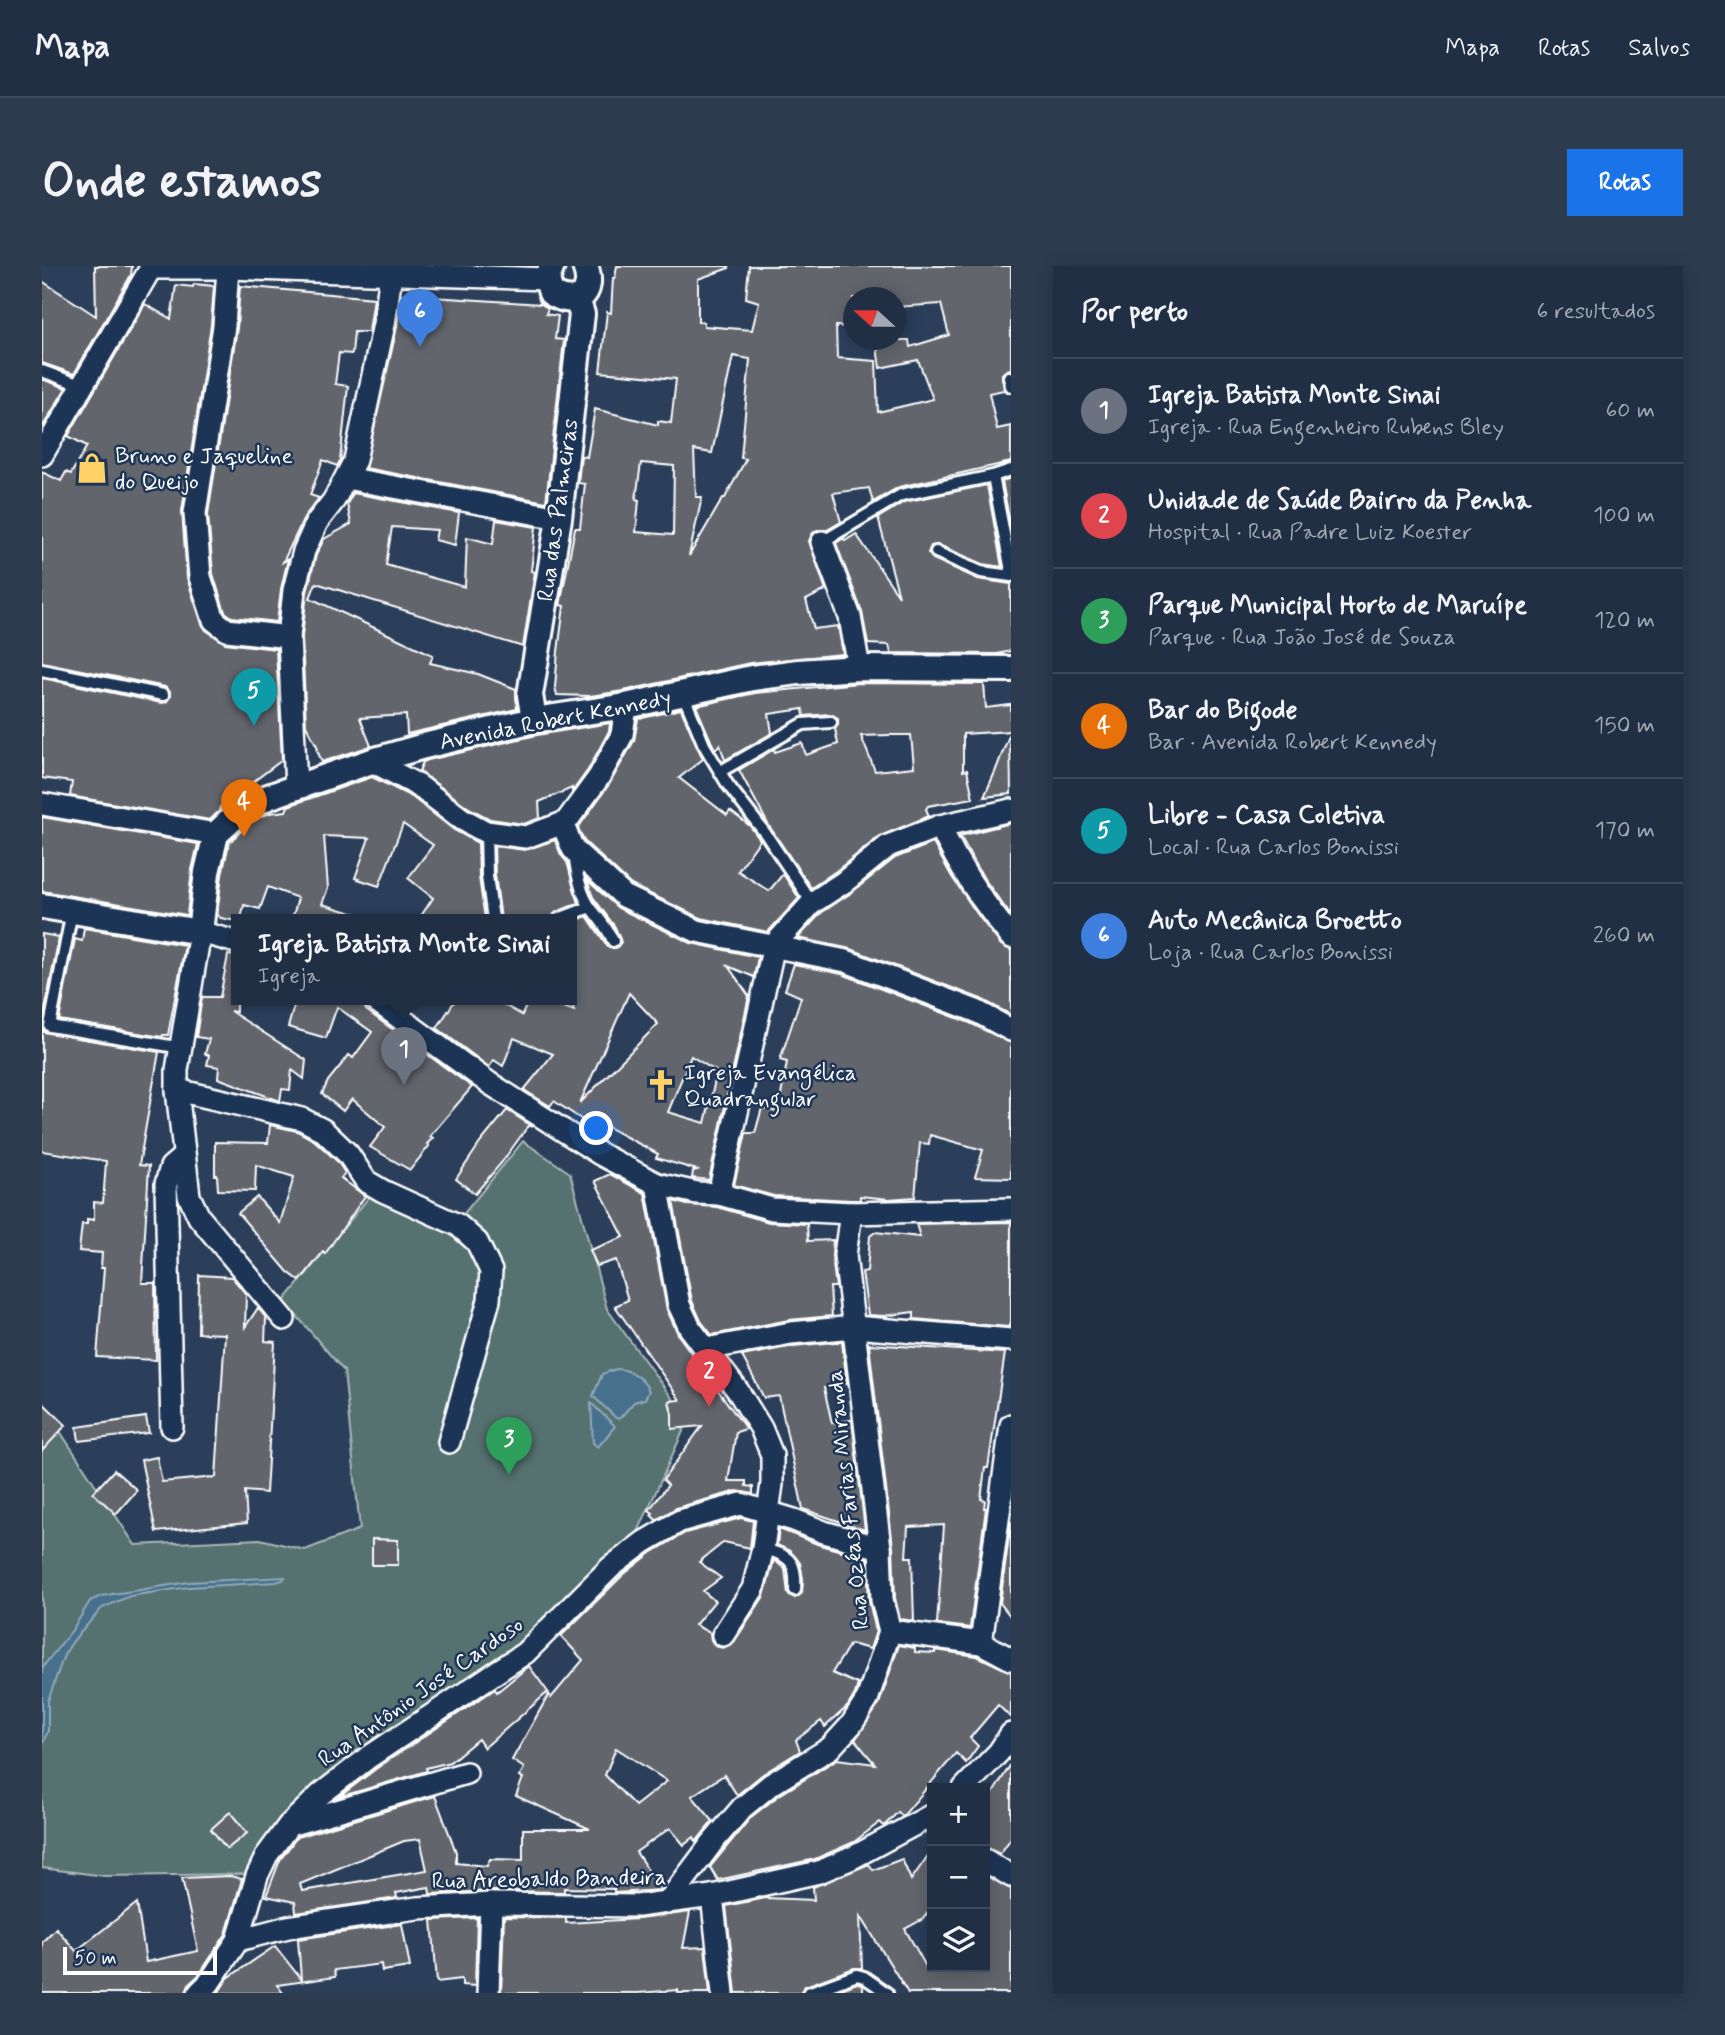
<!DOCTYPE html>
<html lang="pt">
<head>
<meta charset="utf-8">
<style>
  :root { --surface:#202f44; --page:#2d3b4f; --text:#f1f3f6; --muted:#a2a9b2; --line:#3d4a5d; --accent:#1a73e8 }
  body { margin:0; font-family:Mynerve,sans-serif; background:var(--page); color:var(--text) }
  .controls { position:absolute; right:21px; bottom:21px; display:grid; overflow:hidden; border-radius:0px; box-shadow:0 4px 18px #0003 }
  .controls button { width:63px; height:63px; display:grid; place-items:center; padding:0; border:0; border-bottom:2px solid var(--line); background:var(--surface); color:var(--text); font:35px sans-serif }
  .compass { position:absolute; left:801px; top:21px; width:63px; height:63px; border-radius:50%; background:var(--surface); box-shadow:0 4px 18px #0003; rotate:291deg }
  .scale { position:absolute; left:21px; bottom:18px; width:154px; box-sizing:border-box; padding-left:7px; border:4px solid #fff; border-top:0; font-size:19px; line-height:24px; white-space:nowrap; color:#fff; -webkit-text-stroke:5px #1d3557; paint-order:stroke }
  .you { position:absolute; left:555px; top:863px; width:24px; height:24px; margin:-18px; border:5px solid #fff; border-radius:50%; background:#1a73e8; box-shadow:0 0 0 10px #1a73e833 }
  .badge { display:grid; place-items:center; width:46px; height:46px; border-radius:50%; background:var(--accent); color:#fff; font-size:23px; font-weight:700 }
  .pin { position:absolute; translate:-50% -58px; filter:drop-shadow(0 2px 4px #0008) }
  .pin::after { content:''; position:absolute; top:37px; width:24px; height:21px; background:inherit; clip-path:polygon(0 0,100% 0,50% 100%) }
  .popup { position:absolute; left:189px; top:648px; width:346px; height:91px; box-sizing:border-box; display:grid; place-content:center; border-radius:0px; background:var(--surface); filter:drop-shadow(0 2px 5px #0005); font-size:23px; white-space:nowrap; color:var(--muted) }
  .popup b { font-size:26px; color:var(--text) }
  .popup::after { content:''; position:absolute; left:50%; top:100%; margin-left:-14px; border:14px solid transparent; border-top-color:var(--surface) }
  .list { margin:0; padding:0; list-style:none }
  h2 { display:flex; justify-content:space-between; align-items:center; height:91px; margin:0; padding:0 28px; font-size:30px }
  h2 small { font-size:23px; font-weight:400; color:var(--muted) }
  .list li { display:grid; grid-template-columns:46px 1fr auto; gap:21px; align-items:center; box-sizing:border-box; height:105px; padding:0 28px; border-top:2px solid var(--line) }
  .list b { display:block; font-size:26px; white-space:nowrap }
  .list p { margin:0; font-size:23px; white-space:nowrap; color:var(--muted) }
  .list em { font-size:23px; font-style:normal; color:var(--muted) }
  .icon { flex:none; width:38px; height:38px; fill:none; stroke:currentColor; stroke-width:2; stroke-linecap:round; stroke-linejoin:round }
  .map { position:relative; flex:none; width:969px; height:1727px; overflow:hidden; border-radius:0px }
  header { display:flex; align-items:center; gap:42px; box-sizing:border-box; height:98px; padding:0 35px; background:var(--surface); border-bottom:2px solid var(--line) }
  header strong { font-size:33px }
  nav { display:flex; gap:38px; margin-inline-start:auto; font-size:24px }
  .intro { display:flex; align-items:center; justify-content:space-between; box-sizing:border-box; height:168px; padding:0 42px }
  h1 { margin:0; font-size:49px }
  .button { padding:18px 32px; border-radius:0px; background:var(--accent); color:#fff; font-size:24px; font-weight:700 }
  main { display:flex; gap:42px; padding:0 42px }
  aside { flex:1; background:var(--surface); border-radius:0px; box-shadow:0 4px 18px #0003 }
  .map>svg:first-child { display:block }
  .green { fill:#54716f; stroke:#aab8b7; stroke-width:2 }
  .water { fill:#466f8d; stroke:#90a9bb; stroke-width:2 }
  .building { fill:#62656c; stroke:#fff; stroke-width:2; fill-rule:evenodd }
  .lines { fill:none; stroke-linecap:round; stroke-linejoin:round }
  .service-casing { stroke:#fff; stroke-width:16 }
  .minor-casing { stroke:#fff; stroke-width:26 }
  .tertiary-casing { stroke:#fff; stroke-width:30 }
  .service { stroke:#1d3557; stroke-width:10 }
  .minor { stroke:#1d3557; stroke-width:21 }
  .tertiary { stroke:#1d3557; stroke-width:24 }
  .labels { text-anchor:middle; stroke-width:5; stroke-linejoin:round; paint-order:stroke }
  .poi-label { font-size:23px; fill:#fff; stroke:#1d3557; text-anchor:start }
  .street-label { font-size:23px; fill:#fff; stroke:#1d3557 }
</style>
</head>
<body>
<header>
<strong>Mapa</strong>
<nav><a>Mapa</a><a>Rotas</a><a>Salvos</a></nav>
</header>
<div class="intro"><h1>Onde estamos</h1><a class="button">Rotas</a></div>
<main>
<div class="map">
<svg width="969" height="1727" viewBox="0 0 969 1727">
  <rect width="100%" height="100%" fill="#2b3f5b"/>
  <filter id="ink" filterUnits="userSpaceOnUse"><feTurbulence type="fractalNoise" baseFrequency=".0143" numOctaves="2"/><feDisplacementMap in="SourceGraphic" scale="14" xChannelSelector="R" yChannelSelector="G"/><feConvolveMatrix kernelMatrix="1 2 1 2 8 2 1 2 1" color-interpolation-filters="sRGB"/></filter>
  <g filter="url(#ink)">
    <path class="green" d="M481 875 528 907 565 1043 646 1154 596 1266 482 1379 221 1581 203 1608 63 1610 0 1602V1138L93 1279 218 1273 263 1284 318 1263 302 1105 242 1035 332 925 411 961Z"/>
    <g class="water">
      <path d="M574 1103C588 1103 601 1112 607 1125L603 1133 592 1136 577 1153 574 1152 551 1130 560 1108Z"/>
      <path d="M549 1137 573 1160 556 1181 551 1177Z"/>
      <path d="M243 1311 241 1314 234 1316 147 1321 88 1330 60 1342 31 1375 22 1389 6 1435V1465L0 1479V1404L3 1398 31 1363 48 1335 59 1330 147 1316Z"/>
    </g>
    <g class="building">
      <path d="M53 0H90L89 9 32 108 0 97V15L54 50Z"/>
      <path d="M575 0H687V2L656 13V56H662V60L710 64 717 36 704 32 707 0H969V103L965 104 960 108 962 124 947 127 955 163 969 160V196L857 221 831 236 827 222 791 227 799 256 785 264H775L770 268 767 275 784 324 764 334 772 363 796 360 801 388 708 397 581 425 548 430 515 429 513 421 516 385 522 340 518 339 533 262H538L543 218 536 217 539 190 545 191 553 143 616 159V155L629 157 634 113 558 106 565 46 569 47 571 12H573ZM811 32H853V41L899 38 907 69 868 81 867 74H834L838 102 876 94 891 133 836 146 834 95 795 92 794 60 811 61ZM691 90 708 93 699 192 704 193 683 232H681L647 290 660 231H654L652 184 670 187ZM599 197 632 200 631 269 594 266 597 234 594 233Z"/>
      <path d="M152 18 172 20 169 59 140 245 145 312 160 358 164 364 183 377 234 383 240 494 208 518 199 520 197 527 178 541 177 545 168 554 28 530 30 516 0 512V412L119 437 124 436 128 431V426L123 421 0 396V206L19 215 24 206 29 208 45 180 26 170 103 38 129 53 134 19 151 21Z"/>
      <path d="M198 20 332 32 327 66H312L310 88 297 87 293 118 306 120 298 195 295 200 281 194 268 229 277 232 263 250 241 296 246 293 239 323 235 356 190 351 183 346 171 308 166 248 195 62Z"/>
      <path d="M359 29 499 38 506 42 504 48 516 50 513 73 522 74 504 236 323 202 355 61Z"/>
      <path d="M0 113 24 122 1 160H0Z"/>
      <path d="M969 212V263L960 215Z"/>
      <path d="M945 219 960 301 941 298 897 279 889 280 886 287 891 293 936 313 969 318V385L955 388 849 387 847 379 826 378 820 346 794 277 802 272 803 275 814 268 857 330 836 252 862 236Z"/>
      <path d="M311 227 417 247 413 279 393 274 395 264 350 261 344 299 423 321 425 271 451 278 454 254 494 261 489 305 493 306 481 381 274 317 268 332 391 389 388 397 436 408 474 423 475 443 365 468 364 449 318 452 329 480 280 496 275 484 276 482 264 459 260 371 265 326 274 289 282 273 309 258 305 238Z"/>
      <path d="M817 417 942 418 944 442 969 439V465L921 468V505L925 504 931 532 886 540 884 543 887 550 838 570 794 605 769 622 727 560 697 504 732 483 733 486 760 477 764 489 796 478 793 463 796 459V452L788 448 762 450 761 443 727 448 730 467 683 494 678 479 673 483 669 475 654 440 713 427ZM848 469H869L872 501 833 505 819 470Z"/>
      <path d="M639 443 661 493 637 512 685 549 688 545 708 560 718 574 696 605 727 625 741 608 757 632 726 666 659 652 589 619 542 575 536 562 568 517 592 475 596 453Z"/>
      <path d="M568 457 567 465 546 504 530 526V522L497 536 498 552 482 558 448 553 427 542 377 505 381 496 386 494 495 469Z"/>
      <path d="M968 467 969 528 942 531 953 506Z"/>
      <path d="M330 511 370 531 412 564 436 577 437 611 443 653H377L391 632 366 612 391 579 361 558 337 620 313 612 327 572 282 570 286 622 280 638 314 648V653H250L256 632 226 621 218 643 202 639 199 653H194V655L179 652 175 649 180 609 187 577 209 555 228 547 244 545 246 540Z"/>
      <path d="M0 551 156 578 150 604 145 649 0 625Z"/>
      <path d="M969 557V650L941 611 918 570Z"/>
      <path d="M513 574 519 589 525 596 537 637 514 646 509 653H459L453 609 452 580 483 584Z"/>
      <path d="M891 577 910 611 938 652 959 679 969 684V749L939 733 809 683 756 672 779 647 809 627 853 592Z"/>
      <path d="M545 614 576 642 649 677 716 691 712 711 686 700 707 730 667 914 650 912 651 905 655 904 614 892 616 888 558 857 554 863 512 835 508 840 482 824 511 788 472 772 461 800 452 794 447 801 395 762 414 733H451L480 749 487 733H498L532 745 530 739V656L545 650 566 681 574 682 579 676 573 661 551 631ZM587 727 616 758 538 837ZM649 790 675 806 663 857 626 846Z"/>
      <path d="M42 662 143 679 126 769H121L120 771 17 754 33 673 40 675Z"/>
      <path d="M0 668 17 671 0 759 2 766 117 786 97 899 107 900 100 1017H113L114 1094 55 1091 62 1002H59L60 987 37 985 40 958H45V953L52 954V936L61 937 64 895 0 885Z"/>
      <path d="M186 689 194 690V746L188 745 264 794 262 813 250 804 248 824 240 823 238 835 176 812 177 801 165 799 167 789 163 788 167 773 154 771 160 731H178Z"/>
      <path d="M752 698 800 708 928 757 969 777V912L933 911 941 884 888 869 887 878 878 877 873 931 847 933 818 930V934H809L732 930 692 919 704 867H713L720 842 736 846 745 796 738 794 759 731 743 724Z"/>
      <path d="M254 733H319L324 744 430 821 388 870 391 872 385 878 387 880 368 904 328 881 343 861 310 833 301 845 280 828 286 815 307 789 311 792 330 766 295 741 284 772 246 761Z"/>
      <path d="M465 844 491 861 487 859 460 896 433 928 414 913 438 877Z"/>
      <path d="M228 859 255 865 273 875 296 896 303 907 299 912 323 930 283 988 281 986 258 1015 246 1006 196 947 215 931 238 957 252 911 214 899 213 925 176 924 175 909H173V876L226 877Z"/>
      <path d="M568 908 603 927 625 1044 637 1070 704 1163 694 1166 686 1215H704V1220L711 1221V1228L695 1225 634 1242 614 1254 609 1249 611 1247 607 1244 626 1219 621 1214 660 1160 630 1163V1148L627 1135 638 1134 573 1040 586 1034 574 994 555 1000 548 984 582 971 553 915Z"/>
      <path d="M631 935 645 939 675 941 727 956 765 958 766 975 791 974 790 990 794 1021H788L790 1050 747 1054 670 1069 659 1055 650 1035Z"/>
      <path d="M969 956V1058L966 1061 872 1053V1046L842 1050 826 1049 820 1006 825 1005 828 970 833 966 878 971 874 958Z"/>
      <path d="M157 1009 190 1011 204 1028 203 1061 216 1042 224 1052 223 1075 233 1076 224 1227 203 1225 205 1257 114 1266 99 1194 115 1191 120 1216 174 1211 183 1068 156 1067Z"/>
      <path d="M793 1076H800L805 1117 782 1122 790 1157 810 1154 823 1264 761 1243 737 1130 722 1132 700 1090 751 1080Z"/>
      <path d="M827 1078 963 1087 946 1202H943L939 1233 943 1234 942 1242H944L928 1362 895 1358 902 1259 866 1261 864 1291H870L872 1355 858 1353 853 1332 851 1281Z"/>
      <path d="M0 1136 24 1159 0 1185Z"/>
      <path d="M104 1151 107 1167 37 1175 35 1161Z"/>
      <path d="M72 1204 95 1224 74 1248 51 1227Z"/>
      <path d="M699 1252 711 1255 708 1282 682 1276 657 1296 679 1312 661 1325 673 1335 653 1359 668 1367 669 1374 673 1380 681 1382 692 1376 722 1330 732 1294 743 1303 746 1328 753 1332 760 1327 761 1313 758 1297 748 1285 735 1279 737 1263 778 1279 825 1292 827 1335 834 1365 828 1383 808 1378 790 1407 816 1418 813 1428 806 1440 783 1461 779 1455 754 1474 758 1485 721 1508 695 1529 682 1509 650 1530 671 1555 654 1576 652 1571 642 1579 628 1562 594 1586 619 1624 572 1627V1623L522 1622V1626L449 1625 388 1628 387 1621 354 1627 355 1632 254 1647 253 1636 224 1630 238 1594 255 1571 393 1530 414 1586V1597L445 1600 448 1593 481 1594V1563H548L474 1530 481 1512 477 1511 482 1502 470 1494 507 1428 509 1432 541 1394 519 1370 581 1309 609 1287 643 1267ZM574 1482 625 1515 593 1540 563 1509ZM378 1573 385 1604 260 1625 258 1618 362 1575Z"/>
      <path d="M969 1255V1351L958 1337Z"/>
      <path d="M330 1273 356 1274V1299H330Z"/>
      <path d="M857 1379 873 1382V1386L893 1387V1384L935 1390 969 1406V1452L956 1439 928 1472 936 1480 924 1497 914 1487 862 1549 860 1550 856 1546 842 1560 838 1556 812 1576 773 1593 676 1614 668 1601 709 1551 736 1530 795 1493 833 1498 813 1474 837 1438Z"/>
      <path d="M487 1400 506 1426 442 1482 436 1473 408 1496 384 1502 385 1505 297 1531 335 1502 453 1423 455 1426Z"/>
      <path d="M969 1498V1572L958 1588 943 1581V1527L948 1532Z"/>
      <path d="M188 1546 205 1567 185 1583 169 1563Z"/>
      <path d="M890 1584V1640L881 1653 863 1663 887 1706 896 1701H943V1609L969 1623V1727H866L818 1649 820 1702H812L763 1720 758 1727H694L684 1640 723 1632 772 1634 771 1621 827 1598 831 1604 860 1593 869 1614Z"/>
      <path d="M188 1610 200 1613 184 1668 157 1709 147 1718 144 1727H0V1676L14 1662 34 1685 95 1637 104 1696 156 1685 140 1612Z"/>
      <path d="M648 1646 641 1682 663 1681 668 1727H636V1724L596 1727H459L462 1651 524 1652V1657L597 1653Z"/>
      <path d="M435 1652 433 1720 420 1719V1713L395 1716 390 1654Z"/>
      <path d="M360 1658 368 1701 340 1705 339 1698 292 1704 293 1711 235 1719 241 1727H176L186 1712 233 1680 259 1713 256 1673Z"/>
      <path d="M815 1717 821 1720V1727H789Z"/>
    </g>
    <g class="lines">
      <defs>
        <g id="service">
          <path d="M0 105 41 120"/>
          <path d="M967 111 969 120"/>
          <path d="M951 210 969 305"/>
          <path d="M780 276 859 229 951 210 969 204"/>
          <path d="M894 286 939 306 969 310"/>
          <path d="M0 404 121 429"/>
          <path d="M641 428 662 479 686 519 723 567 770 637"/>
          <path d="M679 505 761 458 789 456"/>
          <path d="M444 566 445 610 451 653"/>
          <path d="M532 586C534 605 538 626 548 641 557 653 565 661 571 675"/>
          <path d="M30 645 8 760 140 782"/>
          <path d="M517 653 548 641"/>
          <path d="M721 1282C747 1291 755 1293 753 1324"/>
          <path d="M766 1727 815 1709 822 1711 845 1727"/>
        </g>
        <g id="minor">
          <path d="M111 2H186L505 13"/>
          <path d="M186 2 182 60 153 247 158 311 172 354 185 364 247 371"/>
          <path d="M0 189 110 0"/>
          <path d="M304 212 517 252"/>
          <path d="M780 276 808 351 817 402"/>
          <path d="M330 495 377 520 420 553 444 566 484 571 524 556 557 511 580 469 584 440"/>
          <path d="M254 522 247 371 252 324 262 285 275 256 292 234 313 194 342 58 349 8"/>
          <path d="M0 538 174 568"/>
          <path d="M524 556 523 564 531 583 582 630 655 665 804 695 934 745 969 764"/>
          <path d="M898 560C917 602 940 635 969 671"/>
          <path d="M194 676 158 666 135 804V824L260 853 281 864 306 888 324 915 341 925 416 959 435 976 449 1005 447 1034 407 1176"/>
          <path d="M332 733 447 817 558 888 615 918 655 927 677 928 730 943 809 947 969 943"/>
          <path d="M135 824 147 930 157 951 242 1053"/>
          <path d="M615 918 637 1039 648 1062 696 1125 719 1162 730 1189V1218L721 1282 711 1323 681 1369"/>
          <path d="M677 928 732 679 770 637 802 616 846 580 898 560 969 544"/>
          <path d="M664 1083 749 1067 812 1061 969 1074"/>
          <path d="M130 1161 124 918 129 901 142 890"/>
          <path d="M848 1365 939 1377 969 1393"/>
          <path d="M939 1377 969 1159"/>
          <path d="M922 1522 957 1486 969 1468"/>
          <path d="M251 1558 424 1507"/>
          <path d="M943 1594 969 1610"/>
          <path d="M670 1630 681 1727"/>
          <path d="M625 1637 670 1577 700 1542 728 1519 788 1482 809 1459 825 1434 848 1365 840 1334 838 1282 803 989 809 947"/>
          <path d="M196 1674 246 1661 375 1642 449 1638 595 1640 670 1630 777 1606 810 1592 890 1549"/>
          <path d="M157 1727 167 1717 196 1674 215 1610 225 1589 247 1559 279 1528 327 1491 483 1387 569 1301 602 1276 638 1255 699 1238 752 1254 782 1266 838 1282"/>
          <path d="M446 1727 449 1638"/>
        </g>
        <g id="tertiary">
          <path d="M510 0 505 13 509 27C534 43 554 28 543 0"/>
          <path d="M492 454 488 429 517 252 540 48 535 33"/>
          <path d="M0 640 158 666 165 606 174 568 201 543 226 531 330 495 382 480 492 454 584 440 710 412 756 406 817 402 969 403"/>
        </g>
      </defs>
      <use href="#service" class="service-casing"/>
      <use href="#minor" class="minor-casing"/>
      <use href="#tertiary" class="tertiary-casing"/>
      <use href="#service" class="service"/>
      <use href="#minor" class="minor"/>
      <use href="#tertiary" class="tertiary"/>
    </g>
  </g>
  <defs>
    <symbol id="shop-bare" viewBox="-9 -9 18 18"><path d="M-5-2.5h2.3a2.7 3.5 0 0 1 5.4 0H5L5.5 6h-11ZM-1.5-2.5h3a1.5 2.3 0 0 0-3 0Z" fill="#ffd166" stroke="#1d3557" stroke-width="2.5" paint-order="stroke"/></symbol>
    <symbol id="church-bare" viewBox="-9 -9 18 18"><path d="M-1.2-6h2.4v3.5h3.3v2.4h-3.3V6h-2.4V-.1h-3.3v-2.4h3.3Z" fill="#ffd166" stroke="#1d3557" stroke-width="2.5" paint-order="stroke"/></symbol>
  </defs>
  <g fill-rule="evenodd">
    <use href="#shop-bare" x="28" y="180" width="44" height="44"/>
    <use href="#church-bare" x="597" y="797" width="44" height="44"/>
  </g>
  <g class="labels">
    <g class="poi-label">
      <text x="73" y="197">Bruno e Jaqueline<tspan x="73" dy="26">do Queijo</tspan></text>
      <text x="642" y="814">Igreja Evangélica<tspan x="642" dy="26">Quadrangular</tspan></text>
    </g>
    <g class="street-label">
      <text transform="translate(515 244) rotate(-82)" y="8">Rua das Palmeiras</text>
      <text transform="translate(513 453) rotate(-11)" y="8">Avenida Robert Kennedy</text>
      <text transform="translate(805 1234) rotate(-96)" y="8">Rua Ozéas Farias Miranda</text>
      <text transform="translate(378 1425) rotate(-35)" y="8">Rua Antônio José Cardoso</text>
      <text transform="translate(507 1612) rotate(-1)" y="8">Rua Areobaldo Bandeira</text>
    </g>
  </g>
</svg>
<div class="controls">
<button>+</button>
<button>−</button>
<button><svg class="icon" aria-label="layers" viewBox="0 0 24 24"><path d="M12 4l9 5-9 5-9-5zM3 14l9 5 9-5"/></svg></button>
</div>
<svg class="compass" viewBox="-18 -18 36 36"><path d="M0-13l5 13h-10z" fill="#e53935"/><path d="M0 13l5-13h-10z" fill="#a2a9b2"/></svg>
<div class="scale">50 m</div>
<div class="you"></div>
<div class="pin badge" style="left:362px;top:819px;background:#6b7280">1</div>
<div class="popup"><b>Igreja Batista Monte Sinai</b>Igreja</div>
<div class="pin badge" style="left:667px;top:1141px;background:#e0444e">2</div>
<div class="pin badge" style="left:467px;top:1209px;background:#2e9e5b">3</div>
<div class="pin badge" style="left:202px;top:571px;background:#e8710a">4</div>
<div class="pin badge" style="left:212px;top:460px;background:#0f9aa8">5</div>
<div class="pin badge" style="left:378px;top:81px;background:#3f7fe0">6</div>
</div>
<aside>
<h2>Por perto<small>6 resultados</small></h2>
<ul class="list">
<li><span class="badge" style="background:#6b7280">1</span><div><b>Igreja Batista Monte Sinai</b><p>Igreja · Rua Engenheiro Rubens Bley</p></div><em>60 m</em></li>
<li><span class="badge" style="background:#e0444e">2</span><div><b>Unidade de Saúde Bairro da Penha</b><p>Hospital · Rua Padre Luiz Koester</p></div><em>100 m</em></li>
<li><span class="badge" style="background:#2e9e5b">3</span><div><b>Parque Municipal Horto de Maruípe</b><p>Parque · Rua João José de Souza</p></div><em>120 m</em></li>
<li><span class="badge" style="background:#e8710a">4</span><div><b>Bar do Bigode</b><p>Bar · Avenida Robert Kennedy</p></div><em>150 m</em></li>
<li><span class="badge" style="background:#0f9aa8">5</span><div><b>Libre - Casa Coletiva</b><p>Local · Rua Carlos Bonissi</p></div><em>170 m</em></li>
<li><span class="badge" style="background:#3f7fe0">6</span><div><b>Auto Mecânica Broetto</b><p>Loja · Rua Carlos Bonissi</p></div><em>260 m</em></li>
</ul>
</aside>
</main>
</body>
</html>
